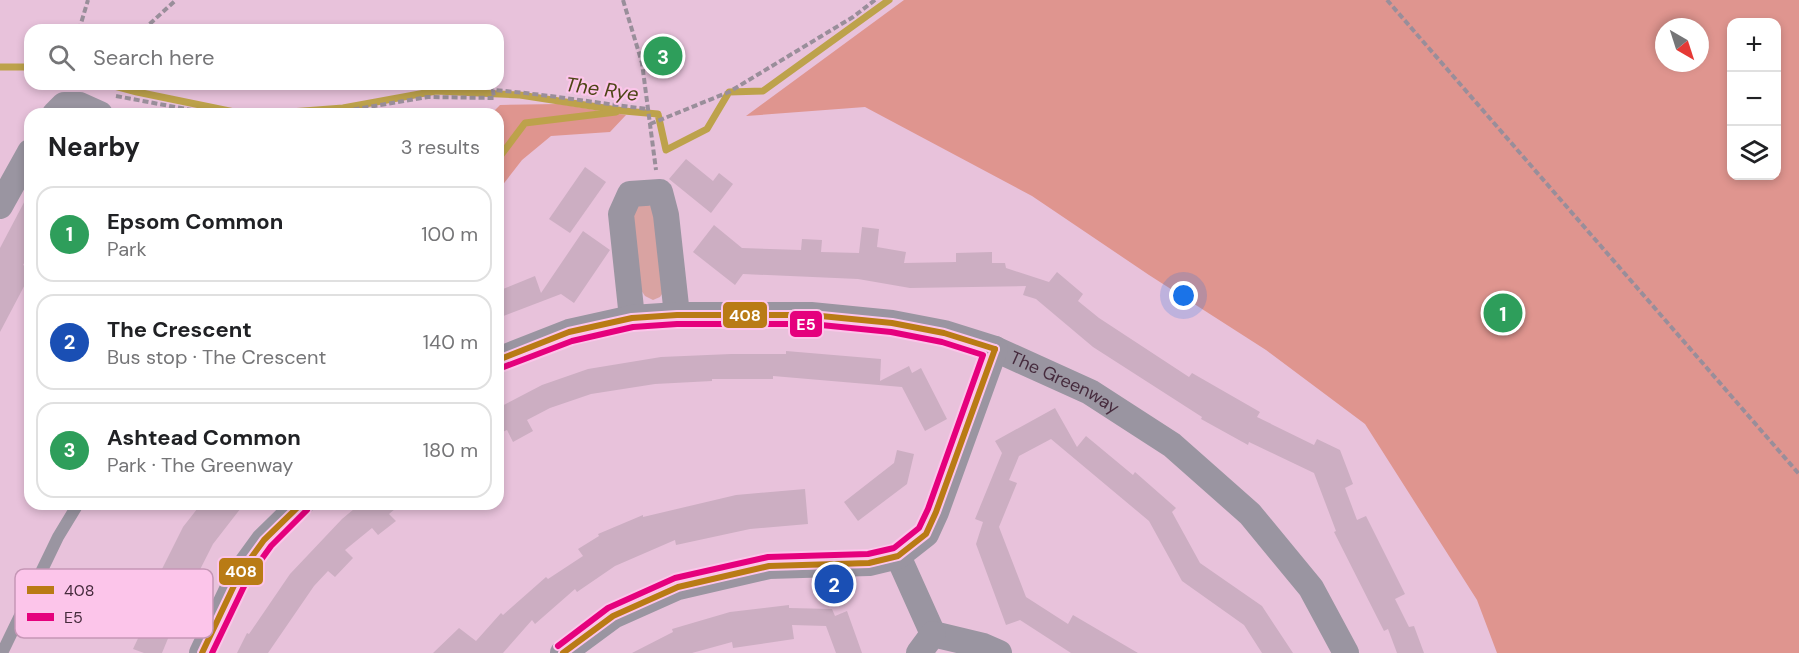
<!DOCTYPE html>
<html lang="en">
<head>
<meta charset="utf-8">
<style>
  :root { --surface:#fff; --page:#f2f2f2; --text:#202124; --muted:#757577; --line:#e0e0e0; --accent:#7f6074 }
  body { margin:0; font-family:"DM Sans",sans-serif; background:var(--page); color:var(--text) }
  .controls { position:absolute; right:18px; top:18px; display:grid; overflow:hidden; border-radius:12px; box-shadow:0 3px 9px #0003 }
  .controls button { width:54px; height:54px; display:grid; place-items:center; padding:0; border:0; border-bottom:2px solid var(--line); background:var(--surface); color:var(--text); font:30px sans-serif }
  .compass { position:absolute; left:1655px; top:18px; width:54px; height:54px; border-radius:50%; background:var(--surface); box-shadow:0 3px 9px #0003; rotate:141deg }
  .you { position:absolute; left:1184px; top:296px; width:21px; height:21px; margin:-15px; border:4px solid #fff; border-radius:50%; background:#1a73e8; box-shadow:0 0 0 9px #1a73e833 }
  .badge { display:grid; place-items:center; width:39px; height:39px; border-radius:50%; background:var(--accent); color:#fff; font-size:20px; font-weight:700 }
  .pin { position:absolute; translate:-50% -50%; border:3px solid #fff; box-shadow:0 2px 6px #0006 }
  .list { margin:0; padding:0; list-style:none }
  h2 { display:flex; justify-content:space-between; align-items:center; height:78px; margin:0; padding:0 24px; font-size:26px }
  h2 small { font-size:20px; font-weight:400; color:var(--muted) }
  .list li { display:grid; grid-template-columns:39px 1fr auto; gap:18px; align-items:center; box-sizing:border-box; height:96px; margin:0 12px 12px; padding:0 12px; border:2px solid var(--line); border-radius:18px }
  .list b { display:block; font-size:22px; white-space:nowrap }
  .list p { margin:0; font-size:20px; white-space:nowrap; color:var(--muted) }
  .list em { font-size:20px; font-style:normal; color:var(--muted) }
  .icon { flex:none; width:33px; height:33px; fill:none; stroke:currentColor; stroke-width:2; stroke-linecap:round; stroke-linejoin:round }
  .map { position:relative; flex:none; width:1799px; height:653px; overflow:hidden }
  .search { position:absolute; background:var(--surface); box-shadow:0 3px 9px #0003; left:24px; top:24px; width:480px; height:66px; display:flex; align-items:center; gap:15px; box-sizing:border-box; padding:0 21px; border-radius:18px; color:var(--muted); font-size:22px }
  .panel { position:absolute; background:var(--surface); box-shadow:0 3px 9px #0003; left:24px; top:108px; width:480px; height:402px; border-radius:18px }
  .map>svg:first-child { display:block }
  .green { fill:#d9a3a2 }
  .forest { fill:#df958f; fill-rule:evenodd }
  .lines { fill:none; stroke-linecap:round; stroke-linejoin:round }
  .stream { stroke:#bda24b; stroke-width:7 }
  .building { fill:#ccaec2 }
  .path { stroke:#998e9a; stroke-width:4; stroke-dasharray:6 3; stroke-linecap:butt }
  .service { stroke:#9a95a1; stroke-width:12 }
  .minor { stroke:#9a95a1; stroke-width:26 }
  .bus-1-casing { stroke:#fcc5ea; stroke-width:10 }
  .bus-2-casing { stroke:#fcc5ea; stroke-width:10 }
  .bus-1 { stroke:#b97b15; stroke-width:6 }
  .bus-2 { stroke:#e5007d; stroke-width:6 }
  .labels { text-anchor:middle; stroke-width:4.5; stroke-linejoin:round; paint-order:stroke }
  .street-label { font-size:18px; fill:#462b3d; stroke:#fcc5ea }
  .water-label { font-size:20px; font-style:italic; fill:#4d4415; stroke:#fcc5ea }
  .key { fill:#fcc5ea; stroke:#c597b6; stroke-width:1.5 }
  .key-label { font-size:16px; fill:#462b3d }
  .line-badge { stroke:#fcc5ea; stroke-width:2 }
  .badge-label { font-size:16px; text-anchor:middle; font-weight:bold; fill:#fff }
</style>
</head>
<body>
<div class="map">
<svg width="1799" height="653" viewBox="0 0 1799 653">
  <rect width="100%" height="100%" fill="#e8c2db"/>
  <path class="green" d="M645 204 651 206 656 213 664 291 660 297 653 300 645 296 641 290 633 214 637 206Z"/>
  <g class="forest">
    <path d="M904 0H1799V653H1497L1477 600 1365 424 1266 350 1149 275 1032 196 865 107 746 116ZM1732 22H1776V176H1732ZM1664 27H1700V63H1664Z"/>
    <path d="M559 104 626 115 610 132 551 136 522 160 498 191V114H491L500 105Z"/>
  </g>
  <g class="lines">
    <g class="stream">
      <path d="M0 67H30"/>
      <path d="M107 84 137 92 244 114"/>
      <path d="M264 114 343 108 436 91 520 95 624 111 658 114 666 150 707 129 729 92 763 91 889 0"/>
      <path d="M498 159 525 123 616 112"/>
    </g>
  </g>
  <g class="building">
    <path d="M686 159 713 181 719 173 733 184 711 213 669 179Z"/>
    <path d="M585 167 606 182 570 233 549 219Z"/>
    <path d="M30 191V252L23 265 30 269V275L0 332V248Z"/>
    <path d="M714 225 742 248 801 250 802 239 822 240 821 252 859 253 862 227 879 229 877 247 906 252 904 263 956 262V253L992 252V263H1005L1006 268 1049 282 1057 272 1083 294 1078 301 1099 318 1189 377 1192 373 1260 412 1257 417 1314 445 1317 439 1340 450 1353 484 1345 488 1357 520 1366 516 1405 594 1395 599 1409 627 1414 626 1424 653H1397L1388 629 1384 631 1334 532 1336 531 1314 473 1249 442 1248 445 1201 419 1202 417 1093 347 1036 299 1023 295 1026 286 910 288 858 279 743 274 735 285 693 252Z"/>
    <path d="M583 231 610 250 574 303 561 294 498 318V291L535 276 541 293Z"/>
    <path d="M786 351 881 359 880 381 909 366 912 373 921 368 947 419 925 431 902 387 773 376V379H712V381L655 384 591 394 550 408 527 420 533 431 513 442 507 430 498 434V408L542 385 588 369 661 357 731 354H786Z"/>
    <path d="M1055 408 1077 447 1086 436 1133 475 1135 472 1176 508 1172 512 1200 563 1262 606 1293 653H1262L1244 625 1182 581 1149 521 1051 439 1019 456 1009 480 1017 483 999 527 1026 597 1068 624 1073 615 1138 653H1071L1020 620 1006 625 976 544 983 522 975 519 1002 453 995 441Z"/>
    <path d="M897 450 914 454 907 484 858 521 844 502 894 463Z"/>
    <path d="M805 489 808 524 750 529 676 545 675 540 615 566 577 592 575 589 535 624 532 620 503 653H433L459 628 476 641 501 613 503 615 546 577 548 579 583 556 578 549 599 536 598 534 643 515V517L736 495Z"/>
    <path d="M201 504H244L213 544 181 607 162 653H144L133 649 149 615 139 611 150 583 154 585 183 527Z"/>
    <path d="M360 504H401L389 514 396 521 378 535 372 528 345 550 353 558 335 577 328 571 314 586 268 653H237L247 633 249 634 290 574 342 519Z"/>
    <path d="M789 605V608L832 609 835 616 847 611 862 653H836L826 626 792 625 794 639 733 648 732 642 692 653H632L673 632 672 629 730 612Z"/>
  </g>
  <g class="lines">
    <g class="path">
      <path d="M623 0 642 63 656 170"/>
      <path d="M1387 0 1799 474"/>
      <path d="M79 30 88 0"/>
      <path d="M143 30 176 0"/>
      <path d="M116 96 213 114"/>
      <path d="M327 114 428 97 494 98 493 90C545 94 596 103 648 109"/>
      <path d="M650 124 729 92 853 17 875 0"/>
    </g>
    <path class="service" d="M2 653 58 537 78 504"/>
    <g class="minor">
      <path d="M55 114 64 105H80L100 114"/>
      <path d="M0 206 30 152"/>
      <path d="M632 318 621 214 630 194 660 192 666 215 677 315"/>
      <path id="s1" d="M498 360 569 332 632 318 677 315H811L892 323 944 333 995 349 1090 392 1172 445 1250 514 1311 588 1346 653"/>
      <path d="M898 556 933 634 983 646 999 653"/>
      <path d="M202 653 240 573 264 540 301 504"/>
      <path d="M563 653 613 616 678 587 769 566 869 563 898 556 926 534 936 512 995 349"/>
      <path d="M919 653 933 634"/>
    </g>
    <defs>
      <g id="bus-1">
        <path d="M498 360 569 332 632 318 677 315H811L892 323 944 333 995 349"/>
        <path d="M202 653 240 573 264 540 301 504"/>
        <path d="M563 653 613 616 678 587 769 566 869 563 898 556 926 534 936 512 995 349"/>
      </g>
      <g id="bus-2">
        <path d="M501 368 572 341 633 327 677 324H811L891 332 942 342 983 355 928 509 919 528 894 548 868 554 768 557 675 578 608 608 558 646"/>
        <path d="M212 653 248 578 271 546 307 510"/>
      </g>
    </defs>
    <use href="#bus-1" class="bus-1-casing"/>
    <use href="#bus-2" class="bus-2-casing"/>
    <use href="#bus-1" class="bus-1"/>
    <use href="#bus-2" class="bus-2"/>
  </g>
  <g class="labels">
    <g class="street-label">
      <text dy="6" stroke="none"><textPath href="#s1" startOffset="585">The Greenway</textPath></text>
    </g>
    <g class="water-label">
      <text transform="translate(602 89) rotate(8)" y="7">The Rye</text>
    </g>
  </g>
  <rect x="15" y="569" width="198" height="69" rx="9" class="key"/>
  <rect x="27" y="586" width="27" height="8" fill="#b97b15"/>
  <rect x="27" y="613" width="27" height="8" fill="#e5007d"/>
  <g class="key-label">
    <text x="64" y="596">408</text>
    <text x="64" y="623">E5</text>
  </g>
  <g class="line-badge">
    <rect x="722" y="301" width="46" height="28" rx="6" fill="#b97b15"/>
    <rect x="789" y="310" width="34" height="28" rx="6" fill="#e5007d"/>
    <rect x="218" y="557" width="46" height="29" rx="6" fill="#b97b15"/>
  </g>
  <g class="badge-label">
    <text x="745" y="321">408</text>
    <text x="806" y="330">E5</text>
    <text x="241" y="577">408</text>
  </g>
</svg>
<div class="controls">
<button>+</button>
<button>−</button>
<button><svg class="icon" aria-label="layers" viewBox="0 0 24 24"><path d="M12 4l9 5-9 5-9-5zM3 14l9 5 9-5"/></svg></button>
</div>
<svg class="compass" viewBox="-18 -18 36 36"><path d="M0-13l5 13h-10z" fill="#e53935"/><path d="M0 13l5-13h-10z" fill="#757577"/></svg>
<div class="you"></div>
<div class="pin badge" style="left:1503px;top:313px;background:#2e9e5b">1</div>
<div class="pin badge" style="left:834px;top:584px;background:#1a4fb4">2</div>
<div class="pin badge" style="left:663px;top:56px;background:#2e9e5b">3</div>
<div class="search"><svg class="icon" aria-label="search" viewBox="0 0 24 24"><circle cx="10" cy="10" r="6"/><path d="M15 15l6 6"/></svg>Search here</div>
<section class="panel">
<h2>Nearby<small>3 results</small></h2>
<ul class="list">
<li><span class="badge" style="background:#2e9e5b">1</span><div><b>Epsom Common</b><p>Park</p></div><em>100 m</em></li>
<li><span class="badge" style="background:#1a4fb4">2</span><div><b>The Crescent</b><p>Bus stop · The Crescent</p></div><em>140 m</em></li>
<li><span class="badge" style="background:#2e9e5b">3</span><div><b>Ashtead Common</b><p>Park · The Greenway</p></div><em>180 m</em></li>
</ul>
</section>
</div>
</body>
</html>
